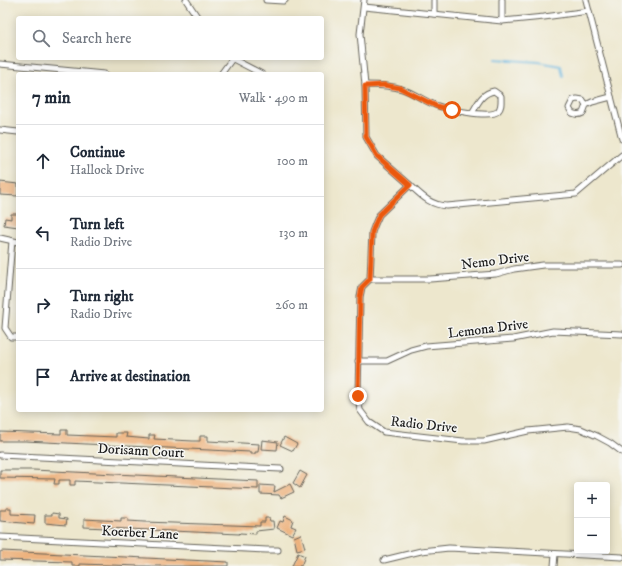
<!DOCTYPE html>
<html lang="en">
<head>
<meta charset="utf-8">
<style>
  :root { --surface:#fff; --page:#f6f6f7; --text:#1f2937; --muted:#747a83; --line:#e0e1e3 }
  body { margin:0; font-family:"IM FELL DW Pica",serif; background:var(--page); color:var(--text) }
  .controls { position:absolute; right:12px; bottom:12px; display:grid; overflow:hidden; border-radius:4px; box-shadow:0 2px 10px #0003 }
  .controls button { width:36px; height:36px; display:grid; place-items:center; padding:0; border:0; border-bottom:1px solid var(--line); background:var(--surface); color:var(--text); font:20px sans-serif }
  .stop { position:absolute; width:12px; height:12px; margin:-9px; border:3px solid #ea580c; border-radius:50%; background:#fff }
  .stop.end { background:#ea580c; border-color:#fff; box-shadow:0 1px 4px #0008 }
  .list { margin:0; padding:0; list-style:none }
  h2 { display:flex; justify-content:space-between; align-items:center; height:52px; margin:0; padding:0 16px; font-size:17px }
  h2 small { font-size:13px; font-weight:400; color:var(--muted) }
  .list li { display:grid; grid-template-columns:26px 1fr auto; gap:12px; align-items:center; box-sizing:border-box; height:72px; padding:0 16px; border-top:1px solid var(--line) }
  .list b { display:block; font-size:15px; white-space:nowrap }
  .list p { margin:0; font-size:13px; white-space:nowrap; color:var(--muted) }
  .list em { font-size:13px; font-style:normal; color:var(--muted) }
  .icon { flex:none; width:22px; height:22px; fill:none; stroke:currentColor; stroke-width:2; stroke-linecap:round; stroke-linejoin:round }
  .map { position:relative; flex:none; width:622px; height:566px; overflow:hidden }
  .search { position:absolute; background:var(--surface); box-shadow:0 2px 10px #0003; left:16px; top:16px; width:308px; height:44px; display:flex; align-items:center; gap:10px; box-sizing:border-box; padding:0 14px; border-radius:4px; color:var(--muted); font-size:15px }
  .panel { position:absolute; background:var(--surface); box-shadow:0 2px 10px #0003; left:16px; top:72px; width:308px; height:340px; border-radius:4px }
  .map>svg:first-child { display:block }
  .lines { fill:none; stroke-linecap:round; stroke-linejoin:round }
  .stream { stroke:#62b4dd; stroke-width:2 }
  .building { fill:#edb27e }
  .street-casing { stroke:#65635a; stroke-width:7 }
  .street { stroke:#fff; stroke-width:5 }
  .route { stroke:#ea580c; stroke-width:5 }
  .labels { text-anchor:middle; stroke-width:3; stroke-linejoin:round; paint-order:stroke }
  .street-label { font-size:14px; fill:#1c1c1c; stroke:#f6f6f2 }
</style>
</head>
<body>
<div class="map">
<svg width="622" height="566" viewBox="0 0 622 566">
  <rect width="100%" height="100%" fill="#f6f6f2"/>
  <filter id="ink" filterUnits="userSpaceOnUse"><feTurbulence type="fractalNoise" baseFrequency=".025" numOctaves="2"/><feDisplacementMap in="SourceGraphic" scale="8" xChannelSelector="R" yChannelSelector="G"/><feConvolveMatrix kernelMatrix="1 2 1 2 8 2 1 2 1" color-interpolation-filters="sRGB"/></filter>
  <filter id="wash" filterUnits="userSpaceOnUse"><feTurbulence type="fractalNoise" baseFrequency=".012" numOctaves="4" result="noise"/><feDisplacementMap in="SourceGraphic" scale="16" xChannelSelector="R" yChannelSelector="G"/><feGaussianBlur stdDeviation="0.9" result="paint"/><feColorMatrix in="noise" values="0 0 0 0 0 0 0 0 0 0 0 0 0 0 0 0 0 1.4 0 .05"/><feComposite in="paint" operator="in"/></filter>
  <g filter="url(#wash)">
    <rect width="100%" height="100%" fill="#ede7cd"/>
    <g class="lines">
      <path class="stream" d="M495 59 539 62 561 66 563 76"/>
    </g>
    <g id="blocks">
      <g class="building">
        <path d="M0 182 18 184V196L0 195Z"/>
        <path d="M11 214H18V227L4 225 5 218 11 219Z"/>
        <path d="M61 430H67V435L116 437V433H127L126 437 149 439V435H155L154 439 193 441H200V436H208V441L259 444 258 452H255V454H250V452L25 441H0V432L61 434Z"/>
        <path d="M284 437 297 444 293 451 280 445Z"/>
        <path d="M262 440 278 442 277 450 261 449Z"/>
        <path d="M0 470H33L258 481V489L75 481V485H70V480H59V484H54L55 479 0 478Z"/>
        <path d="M300 471 307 475 300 488 293 483Z"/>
        <path d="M290 484 294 492 281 498 279 495 260 494V485L275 486 274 492Z"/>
        <path d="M6 508H11V514L35 515 34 524 0 521V510H6Z"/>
        <path d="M52 513 59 514V518L67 519 66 525 45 523V515H52Z"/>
        <path d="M285 516 293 520 291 526 296 528 292 535 277 528 280 521 283 522Z"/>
        <path d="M121 518H128V521L144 522 260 526V522H265V518H269L270 521H273L274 529 256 531V534L240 533 239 534 84 527V519L121 521Z"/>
        <path d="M301 534 305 548 297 550 294 537Z"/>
        <path d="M2 551 228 562V566H139L80 564V566H72V562L0 560V552Z"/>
        <path d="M298 553 305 556 301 566H292Z"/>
      </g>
    </g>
  </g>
  <g filter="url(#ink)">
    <use href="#blocks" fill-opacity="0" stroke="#65635a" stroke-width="1"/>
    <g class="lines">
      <defs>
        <g id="street">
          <path d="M186 0 198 18"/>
          <path d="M266 0 283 1 285 0"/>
          <path d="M364 0 360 34 365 85 366 137 377 156 410 185 379 215 375 224 372 232 370 279 362 287 360 297 358 396 360 410 369 422 384 432 463 441H484L528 431 568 427 581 429 597 436 610 443 622 452"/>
          <path d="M434 0V14"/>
          <path d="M502 0V21"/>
          <path d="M586 0 622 139"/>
          <path d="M364 7 502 21 544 17 589 11"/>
          <path d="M231 58 262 74"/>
          <path d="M0 64 104 74"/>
          <path d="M221 74 232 59"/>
          <path d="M365 85C377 85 390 85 402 89 414 93 424 101 435 105 446 109 491 119 498 111 502 107 501 102 501 96L494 91C482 93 478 103 472 113"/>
          <path d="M586 105 583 100 577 99 573 100 569 108 572 113C577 115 579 115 583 113L586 105 592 102 611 97"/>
          <path d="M0 130 18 132"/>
          <path d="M410 185C422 196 430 205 447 206L576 194 622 155"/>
          <path d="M0 238 18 242"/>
          <path d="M12 241 5 328 11 337H18"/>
          <path d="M370 279H430L496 274 514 269 543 265H622"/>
          <path d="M358 361H387L411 350 426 346 513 339 553 331 622 334"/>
          <path d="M0 455 281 469"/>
          <path d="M0 537 267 550H278"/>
          <path d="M384 560 421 551 449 548 622 557"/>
          <path d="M554 566 555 554"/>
        </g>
      </defs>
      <use href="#street" class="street-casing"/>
      <use href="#street" class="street"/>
    </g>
  </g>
  <g class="lines" filter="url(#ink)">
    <path class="route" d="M358 396 360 297 362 287 370 279 372 232 375 224 379 215 410 185 377 156 366 137 365 86 384 85 400 88 436 106 452 110"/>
  </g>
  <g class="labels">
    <g class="street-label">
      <text transform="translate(495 260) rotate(-7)" y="5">Nemo Drive</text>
      <text transform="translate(488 328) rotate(-7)" y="5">Lemona Drive</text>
      <text transform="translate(424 424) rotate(6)" y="5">Radio Drive</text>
      <text transform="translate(141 450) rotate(3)" y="5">Dorisann Court</text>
      <text transform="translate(140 532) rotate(3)" y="5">Koerber Lane</text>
    </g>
  </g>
</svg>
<div class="controls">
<button>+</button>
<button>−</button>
</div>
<div class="stop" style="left:452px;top:110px"></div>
<div class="stop end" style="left:358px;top:396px"></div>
<div class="search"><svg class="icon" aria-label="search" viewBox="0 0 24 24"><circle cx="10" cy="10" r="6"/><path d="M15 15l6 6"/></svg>Search here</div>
<section class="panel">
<h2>7 min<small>Walk · 490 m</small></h2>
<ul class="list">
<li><svg class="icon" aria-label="ahead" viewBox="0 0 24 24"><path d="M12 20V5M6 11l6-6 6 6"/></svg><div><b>Continue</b><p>Hallock Drive</p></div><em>100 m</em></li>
<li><svg class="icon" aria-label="left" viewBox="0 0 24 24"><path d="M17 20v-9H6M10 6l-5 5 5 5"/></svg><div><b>Turn left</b><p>Radio Drive</p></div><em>130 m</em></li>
<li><svg class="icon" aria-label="right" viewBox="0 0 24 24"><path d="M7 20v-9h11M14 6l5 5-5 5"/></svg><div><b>Turn right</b><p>Radio Drive</p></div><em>260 m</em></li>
<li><svg class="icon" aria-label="arrive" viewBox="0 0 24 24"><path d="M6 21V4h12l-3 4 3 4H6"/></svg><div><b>Arrive at destination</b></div></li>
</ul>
</section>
</div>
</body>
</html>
